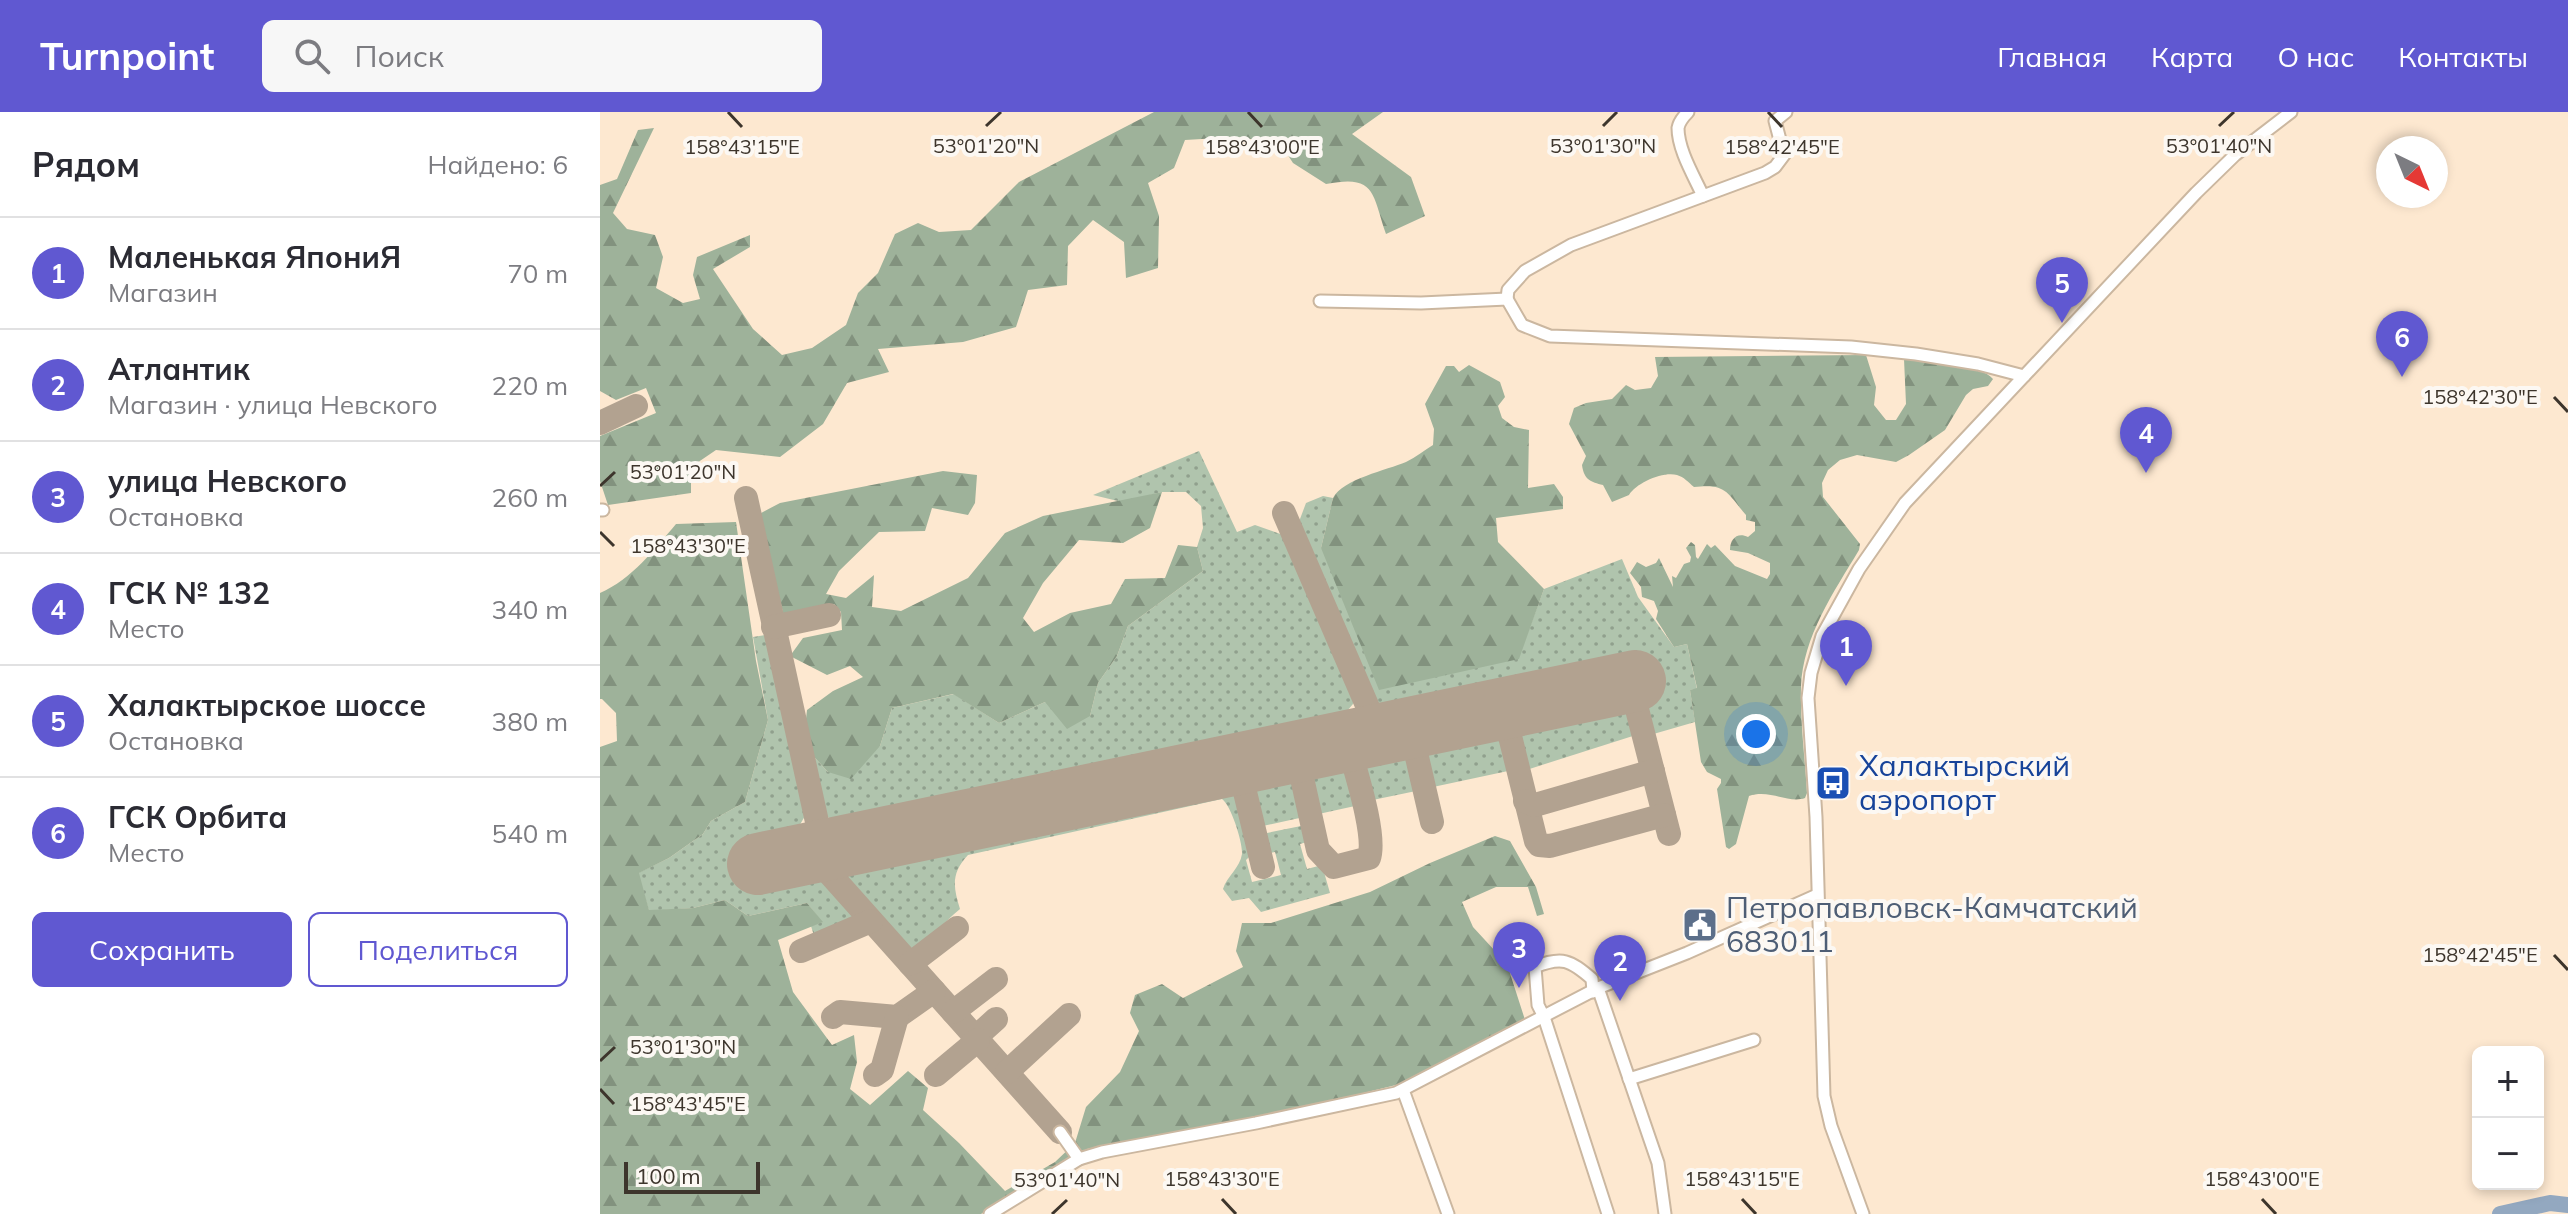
<!DOCTYPE html>
<html lang="ru">
<head>
<meta charset="utf-8">
<style>
  :root { --surface:#fff; --page:#f7f7f7; --text:#2b2b33; --muted:#7c7c81; --line:#e1e1e2; --accent:#6058d1 }
  body { margin:0; font-family:Mulish,sans-serif; background:var(--page); color:var(--text) }
  .controls { position:absolute; right:24px; bottom:24px; display:grid; overflow:hidden; border-radius:12px; box-shadow:0 4px 12px #0003 }
  .controls button { width:72px; height:72px; display:grid; place-items:center; padding:0; border:0; border-bottom:2px solid var(--line); background:var(--surface); color:var(--text); font:40px sans-serif }
  .compass { position:absolute; left:1776px; top:24px; width:72px; height:72px; border-radius:50%; background:var(--surface); box-shadow:0 4px 12px #0003; rotate:137deg }
  .scale { position:absolute; left:24px; bottom:20px; width:136px; box-sizing:border-box; padding-left:8px; border:4px solid #3d352c; border-top:0; font-size:22px; line-height:28px; white-space:nowrap; color:#3d352c; -webkit-text-stroke:6px #fcf8f3; paint-order:stroke }
  .you { position:absolute; left:1156px; top:622px; width:28px; height:28px; margin:-20px; border:6px solid #fff; border-radius:50%; background:#1a73e8; box-shadow:0 0 0 12px #1a73e833 }
  .badge { display:grid; place-items:center; width:52px; height:52px; border-radius:50%; background:var(--accent); color:#fff; font-size:26px; font-weight:700 }
  .pin { position:absolute; translate:-50% -66px; filter:drop-shadow(0 2px 4px #0008) }
  .pin::after { content:''; position:absolute; top:42px; width:28px; height:24px; background:inherit; clip-path:polygon(0 0,100% 0,50% 100%) }
  .list { margin:0; padding:0; list-style:none }
  h2 { display:flex; justify-content:space-between; align-items:center; height:104px; margin:0; padding:0 32px; font-size:34px }
  h2 small { font-size:26px; font-weight:400; color:var(--muted) }
  .list li { display:grid; grid-template-columns:52px 1fr auto; gap:24px; align-items:center; box-sizing:border-box; height:112px; padding:0 32px; border-top:2px solid var(--line) }
  .list b { display:block; font-size:30px; white-space:nowrap }
  .list p { margin:0; font-size:26px; white-space:nowrap; color:var(--muted) }
  .list em { font-size:26px; font-style:normal; color:var(--muted) }
  .actions { display:flex; gap:16px; padding:24px 32px }
  .actions a { flex:1; padding:18px 0; border:2px solid var(--accent); border-radius:12px; text-align:center; font-size:28px; color:var(--accent) }
  .actions .main { background:var(--accent); color:#fff }
  .icon { flex:none; width:44px; height:44px; fill:none; stroke:currentColor; stroke-width:2; stroke-linecap:round; stroke-linejoin:round }
  .map { position:relative; flex:none; width:1968px; height:1102px; overflow:hidden }
  header { display:flex; align-items:center; gap:48px; box-sizing:border-box; height:112px; padding:0 40px; background:var(--accent); color:#fff }
  header strong { font-size:38px }
  nav { display:flex; gap:44px; margin-inline-start:auto; font-size:28px }
  .search { width:560px; height:72px; background:var(--page); display:flex; align-items:center; gap:20px; box-sizing:border-box; padding:0 28px; border-radius:12px; color:var(--muted); font-size:30px }
  main { display:flex }
  aside { flex:1; background:var(--surface) }
  .map>svg:first-child { display:block }
  .grass { fill:url(#grass-dots) }
  .forest { fill:url(#forest-firs) }
  .lines { fill:none; stroke-linecap:round; stroke-linejoin:round }
  .river { stroke:#93a8c0; stroke-width:16 }
  .taxiway { stroke:#b2a290; stroke-width:24 }
  .runway { stroke:#b2a290; stroke-width:62 }
  .minor-casing { stroke:#cbb7a0; stroke-width:15 }
  .minor { stroke:#fff; stroke-width:11 }
  .ticks { fill:none; stroke:#3d352c; stroke-width:3 }
  .labels { text-anchor:middle; stroke-width:8; stroke-linejoin:round; paint-order:stroke }
  .transit-label { font-size:30px; fill:#164399; stroke:#fcf8f3; text-anchor:start }
  .service-label { font-size:30px; fill:#4e5e75; stroke:#fcf8f3; text-anchor:start }
  .ticks-label { font-size:20px; text-anchor:middle; fill:#3d352c; stroke:#fcf8f3; stroke-width:8; stroke-linejoin:round; paint-order:stroke }
</style>
</head>
<body>
<header>
<strong>Turnpoint</strong>
<div class="search"><svg class="icon" aria-label="search" viewBox="0 0 24 24"><circle cx="10" cy="10" r="6"/><path d="M15 15l6 6"/></svg>Поиск</div>
<nav><a>Главная</a><a>Карта</a><a>О нас</a><a>Контакты</a></nav>
</header>
<main>
<aside>
<h2>Рядом<small>Найдено: 6</small></h2>
<ul class="list">
<li><span class="badge">1</span><div><b>Маленькая ЯпониЯ</b><p>Магазин</p></div><em>70 m</em></li>
<li><span class="badge">2</span><div><b>Атлантик</b><p>Магазин · улица Невского</p></div><em>220 m</em></li>
<li><span class="badge">3</span><div><b>улица Невского</b><p>Остановка</p></div><em>260 m</em></li>
<li><span class="badge">4</span><div><b>ГСК № 132</b><p>Место</p></div><em>340 m</em></li>
<li><span class="badge">5</span><div><b>Халактырское шоссе</b><p>Остановка</p></div><em>380 m</em></li>
<li><span class="badge">6</span><div><b>ГСК Орбита</b><p>Место</p></div><em>540 m</em></li>
</ul>
<div class="actions"><a class="main">Сохранить</a><a>Поделиться</a></div>
</aside>
<div class="map">
<svg width="1968" height="1102" viewBox="0 0 1968 1102">
  <defs>
    <pattern id="grass-dots" width="8" height="8" patternUnits="userSpaceOnUse" patternTransform="scale(2)"><rect width="8" height="8" fill="#b0c4ad"/><path d="M2 2h.1M6 6h.1" fill="none" stroke="#90a08d" stroke-width="1.8" stroke-linecap="round"/></pattern>
    <pattern id="forest-firs" width="22" height="20" patternUnits="userSpaceOnUse" patternTransform="scale(2)"><rect width="22" height="20" fill="#9eb29a"/><path d="M5 1l3.5 6h-7zM16 11l3.5 6h-7z" fill="#82927e"/></pattern>
  </defs>
  <rect width="100%" height="100%" fill="#fde8d0"/>
  <g class="grass">
    <path d="M599 339 637 420 655 413 683 423 754 581 753 592 740 607 243 712 225 704 214 645 228 660 280 634 292 596 354 582 399 611 445 590 490 604 498 571 517 544 528 514 603 459 597 435 603 416 601 394 586 380H562L522 390 493 383Z"/>
    <path d="M723 384 733 386 721 436 918 547 944 477 1022 447 1038 485 1074 535 1087 532 1097 577 1090 578 1095 610 1050 623 1030 549 785 600 770 588 697 415 706 391Z"/>
    <path d="M165 523 205 704 195 721 150 733 159 773 220 761 256 800 255 811 215 827 211 814 222 810 207 791 148 804 125 788 93 796 49 799 38 761 69 746 103 722 111 709 145 690 168 608 153 525Z"/>
    <path d="M1029 592 1036 623 923 659 914 616Z"/>
    <path d="M900 619 908 659 833 675 824 634Z"/>
    <path d="M808 638 816 679 768 689 760 648Z"/>
    <path d="M747 650 755 694 714 703 706 658Z"/>
    <path d="M695 661 704 705 658 715 648 670Z"/>
    <path d="M637 673 654 736 653 741 646 748 652 770 681 763 675 740 666 742 662 722 706 713 710 729 700 732 707 757 722 753 730 781 661 800 649 786 632 789 623 777C627 764 640 756 642 742 643 731 631 693 622 687L368 743C351 761 353 775 360 797 343 811 331 827 314 840L302 838 282 813 283 806C278 799 274 799 267 795 256 787 245 769 244 757Z"/>
  </g>
  <g class="forest">
    <path d="M554 0H783L752 22 811 65 825 104 786 122C772 81 776 62 726 72L693 51 680 31 636 25 585 28 574 56 548 71 559 104 558 156 526 166 524 130 493 108 468 134 467 173 428 178 416 215 363 230 278 237 289 260 247 271 223 312 180 345 116 338 91 355V381L8 393 0 369V324L56 301 46 276 16 288 0 279V73L17 67 38 18 54 16 13 101 27 117 55 123 63 145 56 176 83 191 100 187 93 163 97 145 150 123V135L113 157 153 217 182 243 212 236 246 213 258 181 278 161 295 122 318 111 339 120 371 118 419 70Z"/>
    <path d="M1266 243 1276 275 1274 293 1286 308H1296L1306 292 1304 247C1324 249 1381 251 1393 267L1388 274 1373 277 1366 283 1345 318 1309 343 1296 350 1257 343 1240 348 1228 358 1222 371 1223 385 1260 432 1259 438C1234 480 1203 524 1201 575 1200 610 1205 646 1207 681L1205 686C1189 692 1170 677 1149 684L1136 732 1129 737 1126 735 1117 677 1121 671V667L1107 660 1101 650 1090 578 1097 576 1087 532 1074 535 1056 507 1058 499 1054 489 1042 485 1041 475 1030 461 1037 450 1046 455 1056 451 1059 446 1073 475 1072 464 1076 466 1084 452 1090 450 1091 445 1086 436 1091 430 1095 433 1096 445 1098 447 1107 432 1111 436 1115 433 1135 454 1167 467 1170 462V451L1148 441 1130 438C1130 427 1137 420 1148 425L1155 419V410L1146 408V403C1127 381 1127 371 1094 375 1088 370 1084 365 1077 363 1063 359 1036 371 1029 383L1012 390 1003 373C991 370 984 368 982 353L986 344 969 312 974 296 986 291 1012 287 1026 273 1035 278 1051 276 1058 264 1055 245Z"/>
    <path d="M869 253 900 270 905 285 898 294 902 306 914 315 929 318 928 376 954 372 963 385V397L896 406 898 430 944 477 919 547 779 578 721 436 733 386C743 367 787 358 806 350 816 345 825 338 833 333L834 317 825 292 846 254H854L859 260Z"/>
    <path d="M343 359 377 363 375 391 368 403 332 396 325 419 279 420 239 459 226 482 246 486 274 463 272 495 301 499 368 466 405 421 443 404 562 380 550 416 523 431 479 428 443 471 423 506 434 520 470 501 511 492 525 467 565 466 578 433 597 435 603 459 528 514 517 544 498 571 490 604 467 617 445 590 399 611 353 582 292 596 280 634 251 667 228 660 203 633 207 598 233 579 263 565 250 554 227 563 190 544 203 526 242 518 241 500 234 492C214 496 205 505 184 505L181 492 174 488 157 427 159 402 180 391Z"/>
    <path d="M136 410 156 549 168 608 145 690 111 709 103 722 69 746 39 761 49 798 93 796 125 788 148 804 207 791 223 810 178 828 193 880 232 933 254 923 257 950 250 977 270 993 308 959 328 976 323 998 359 1031 405 1079 455 1050 475 1031 486 995 520 960 539 919 530 901 535 883 562 872 583 886 643 855 636 839 642 811H671L770 780 830 751 895 724 910 729 936 775 944 802 937 804 928 775H896L862 790 873 815 907 852 927 914 800 972 719 992 487 1037 381 1102H0V635L17 629 16 601 2 587H0V481C32 467 54 438 76 412Z"/>
  </g>
  <g class="lines">
    <path class="river" d="M1900 1102 1950 1091 1968 1093"/>
    <g class="taxiway">
      <path d="M0 311 36 294"/>
      <path d="M146 386 228 760 460 1020"/>
      <path d="M684 401 779 621"/>
      <path d="M173 515 229 503"/>
      <path d="M1030 570 1069 722"/>
      <path d="M903 596 936 729 939 733 950 734 1064 703"/>
      <path d="M810 615 832 710"/>
      <path d="M696 639 718 738 734 755 769 746C777 723 754 655 747 628"/>
      <path d="M638 651 663 755"/>
      <path d="M925 689 935 693 1053 659"/>
      <path d="M201 839 271 809"/>
      <path d="M310 852 357 816"/>
      <path d="M353 900 396 867"/>
      <path d="M233 905 240 900 297 905 334 879"/>
      <path d="M376 925 396 907"/>
      <path d="M407 960 469 903"/>
      <path d="M275 963 282 958 297 905"/>
      <path d="M336 963 378 928"/>
    </g>
    <path class="runway" d="M158 752 1035 569"/>
    <defs>
      <g id="minor">
        <path d="M1088 0C1083 5 1079 10 1078 16 1078 38 1094 64 1103 84"/>
        <path d="M907 187 908 178 925 159 971 133 1165 61 1175 55 1184 43 1175 9 1186 0"/>
        <path d="M720 189 821 191 907 187 922 213 950 224 1251 235 1316 242 1378 252 1424 264"/>
        <path d="M0 398H3"/>
        <path d="M998 876 1058 1051 1065 1102"/>
        <path d="M993 880 992 867C970 848 962 844 935 855L938 893 944 905 1008 1102"/>
        <path d="M1029 967 1154 928"/>
        <path d="M803 978 848 1102"/>
        <path d="M460 1020 479 1047"/>
        <path d="M390 1102 479 1047 502 1040 656 1011 796 981 998 876 1087 841 1217 783"/>
        <path d="M1263 1102 1231 1014 1224 984 1216 705 1208 586 1211 561 1222 524 1259 457 1305 391 1596 81 1635 43 1691 0"/>
      </g>
    </defs>
    <use href="#minor" class="minor-casing"/>
    <use href="#minor" class="minor"/>
  </g>
  <path class="ticks" d="M128 0 142 15M648 0 662 15M1168 0 1182 15M386 14 401 0M1003 14 1017 0M1619 14 1634 0M1954 285 1968 300M0 374 15 360M0 420 14 434M1954 843 1968 858M0 949 15 935M0 977 14 992M622 1087 636 1102M1142 1087 1156 1102M1662 1087 1676 1102M452 1102 467 1088"/>
  <defs>
    <symbol id="bus-square" viewBox="-11 -11 22 22"><rect x="-9" y="-9" width="18" height="18" rx="4" fill="#1a4fb4" stroke="#fcf8f3"/><path d="M-5-6H5V4H4V6H2V4H-2V6H-4V4H-5ZM-3.5-4V0h7V-4ZM-3.5 1.2v1.5H-2V1.2ZM2 1.2v1.5H3.5V1.2Z" fill="#fff"/></symbol>
    <symbol id="civic-square" viewBox="-11 -11 22 22"><rect x="-9" y="-9" width="18" height="18" rx="4" fill="#5c6f8a" stroke="#fcf8f3"/><path d="M-.6-6.5H3V-4.5H.6V-3L4-1V1h2V6H-6V1h2V-1L-.6-3ZM-1.2 2.5V6h2.4V2.5Z" fill="#fff"/></symbol>
  </defs>
  <g fill-rule="evenodd">
    <use href="#bus-square" x="1213" y="651" width="40" height="40"/>
    <use href="#civic-square" x="1080" y="793" width="40" height="40"/>
  </g>
  <g class="labels">
    <g class="transit-label">
      <text x="1259" y="664">Халактырский<tspan x="1259" dy="34">аэропорт</tspan></text>
    </g>
    <g class="service-label">
      <text x="1126" y="806">Петропавловск-Камчатский<tspan x="1126" dy="34">683011</tspan></text>
    </g>
  </g>
  <g class="ticks-label">
    <text x="386" y="41">53°01'20"N</text>
    <text x="1003" y="41">53°01'30"N</text>
    <text x="1619" y="41">53°01'40"N</text>
    <text x="142" y="42">158°43'15"E</text>
    <text x="662" y="42">158°43'00"E</text>
    <text x="1182" y="42">158°42'45"E</text>
    <text x="1880" y="292">158°42'30"E</text>
    <text x="83" y="367">53°01'20"N</text>
    <text x="88" y="441">158°43'30"E</text>
    <text x="1880" y="850">158°42'45"E</text>
    <text x="83" y="942">53°01'30"N</text>
    <text x="88" y="999">158°43'45"E</text>
    <text x="622" y="1074">158°43'30"E</text>
    <text x="1142" y="1074">158°43'15"E</text>
    <text x="1662" y="1074">158°43'00"E</text>
    <text x="467" y="1075">53°01'40"N</text>
  </g>
</svg>
<div class="controls">
<button>+</button>
<button>−</button>
</div>
<svg class="compass" viewBox="-18 -18 36 36"><path d="M0-13l5 13h-10z" fill="#e53935"/><path d="M0 13l5-13h-10z" fill="#7c7c81"/></svg>
<div class="scale">100 m</div>
<div class="you"></div>
<div class="pin badge" style="left:1246px;top:574px">1</div>
<div class="pin badge" style="left:1020px;top:889px">2</div>
<div class="pin badge" style="left:919px;top:876px">3</div>
<div class="pin badge" style="left:1546px;top:361px">4</div>
<div class="pin badge" style="left:1462px;top:211px">5</div>
<div class="pin badge" style="left:1802px;top:265px">6</div>
</div>
</main>
</body>
</html>
